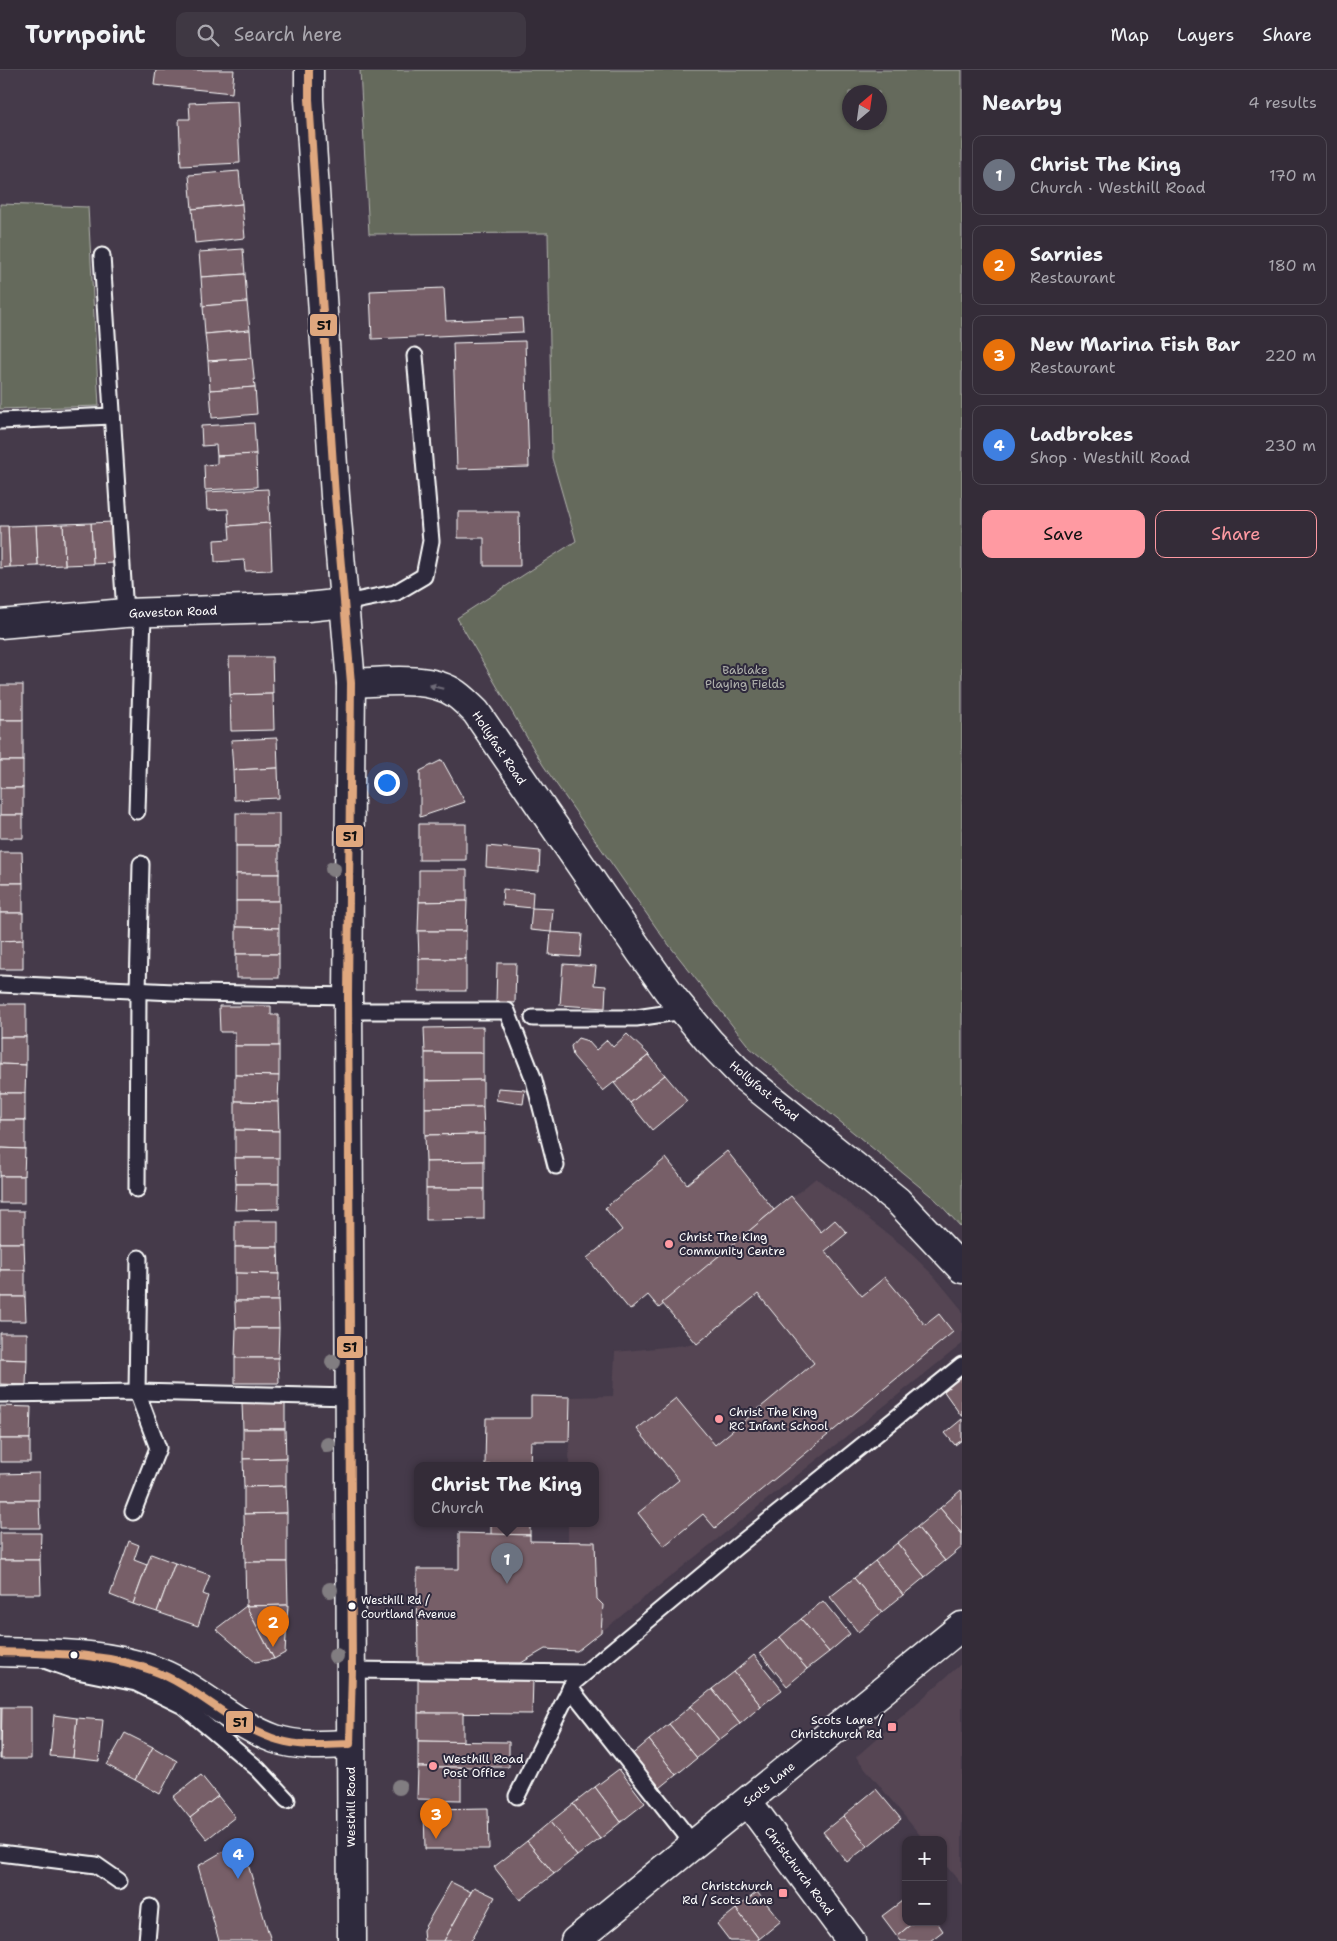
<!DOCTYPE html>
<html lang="en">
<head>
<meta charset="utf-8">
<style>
  :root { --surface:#342c38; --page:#3f3843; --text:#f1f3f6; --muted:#a9a7ae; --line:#4e4853; --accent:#ff9aa2 }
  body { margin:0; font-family:"Shantell Sans",sans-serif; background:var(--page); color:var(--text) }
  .controls { position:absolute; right:15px; bottom:15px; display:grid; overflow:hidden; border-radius:10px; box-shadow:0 1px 4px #0004 }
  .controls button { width:45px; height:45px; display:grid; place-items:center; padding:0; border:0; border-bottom:1px solid var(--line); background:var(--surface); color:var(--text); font:25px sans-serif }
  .compass { position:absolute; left:842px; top:15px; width:45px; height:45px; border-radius:50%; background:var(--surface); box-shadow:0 1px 4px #0004; rotate:29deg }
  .you { position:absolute; left:386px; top:712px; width:18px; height:18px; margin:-12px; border:4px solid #fff; border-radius:50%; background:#1a73e8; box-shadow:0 0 0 8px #1a73e833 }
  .badge { display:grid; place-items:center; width:32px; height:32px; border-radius:50%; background:var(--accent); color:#fff; font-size:16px; font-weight:700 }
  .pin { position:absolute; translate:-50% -41px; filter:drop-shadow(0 1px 2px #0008) }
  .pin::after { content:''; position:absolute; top:26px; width:18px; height:15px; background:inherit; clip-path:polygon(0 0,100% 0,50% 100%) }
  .popup { position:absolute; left:414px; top:1392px; width:185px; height:65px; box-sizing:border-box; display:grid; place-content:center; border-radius:10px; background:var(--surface); filter:drop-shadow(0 1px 4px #0005); font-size:16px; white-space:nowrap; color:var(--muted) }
  .popup b { font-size:19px; color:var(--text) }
  .popup::after { content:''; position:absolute; left:50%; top:100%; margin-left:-10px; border:10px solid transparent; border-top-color:var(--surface) }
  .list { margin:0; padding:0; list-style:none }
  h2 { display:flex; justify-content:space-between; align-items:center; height:65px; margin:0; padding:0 20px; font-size:21px }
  h2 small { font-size:16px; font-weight:400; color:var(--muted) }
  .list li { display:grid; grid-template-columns:32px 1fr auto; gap:15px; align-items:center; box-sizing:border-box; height:80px; margin:0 10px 10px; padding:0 10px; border:1px solid var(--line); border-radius:10px }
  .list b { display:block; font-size:19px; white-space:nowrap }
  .list p { margin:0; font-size:16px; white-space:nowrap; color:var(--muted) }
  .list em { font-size:16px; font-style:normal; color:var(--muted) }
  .actions { display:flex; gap:10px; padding:15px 20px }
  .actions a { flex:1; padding:11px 0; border:1px solid var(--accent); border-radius:10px; text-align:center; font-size:18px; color:var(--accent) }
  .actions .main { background:var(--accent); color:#111 }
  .icon { flex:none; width:28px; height:28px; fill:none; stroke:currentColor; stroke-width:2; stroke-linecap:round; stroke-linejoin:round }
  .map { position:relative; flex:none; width:962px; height:1871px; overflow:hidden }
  header { display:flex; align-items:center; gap:30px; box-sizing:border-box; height:70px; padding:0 25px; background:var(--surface); border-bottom:1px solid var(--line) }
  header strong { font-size:24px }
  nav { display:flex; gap:28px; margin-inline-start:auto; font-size:18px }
  .search { width:350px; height:45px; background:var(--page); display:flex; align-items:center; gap:12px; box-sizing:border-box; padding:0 18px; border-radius:10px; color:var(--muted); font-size:19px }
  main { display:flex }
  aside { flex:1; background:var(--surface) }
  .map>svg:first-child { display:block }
  .built { fill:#544553 }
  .green { fill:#656a5c; stroke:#b2b4ae; fill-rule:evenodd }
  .building { fill:#775f68; stroke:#fff }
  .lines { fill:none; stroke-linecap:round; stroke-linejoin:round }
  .service-casing { stroke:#fff; stroke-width:19 }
  .minor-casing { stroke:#fff; stroke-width:31 }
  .tertiary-casing { stroke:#fff; stroke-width:31 }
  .service { stroke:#2f2a3d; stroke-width:15 }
  .minor { stroke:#2f2a3d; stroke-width:28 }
  .tertiary { stroke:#2f2a3d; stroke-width:28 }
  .bus-1-casing { stroke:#2f2a3d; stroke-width:11 }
  .bus-1 { stroke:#dfa77e; stroke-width:8 }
  .tree { fill:#817d81 }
  .oneway { fill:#6d6a77 }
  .poi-dot { fill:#ff9aa2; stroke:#2f2a3d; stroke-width:2 }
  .bus-dot { fill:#fff; stroke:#2f2a3d; stroke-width:2 }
  .labels { text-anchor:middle; stroke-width:4; stroke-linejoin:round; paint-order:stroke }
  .bus-label { font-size:11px; fill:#fff; stroke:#2f2a3d; text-anchor:start }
  .street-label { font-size:12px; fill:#fff; stroke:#2f2a3d }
  .park-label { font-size:12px; fill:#b2b4ae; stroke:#2f2a3d }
  .poi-label { font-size:12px; fill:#fff; stroke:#2f2a3d; text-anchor:start }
  .line-badge { stroke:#2f2a3d; stroke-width:2 }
  .pale-badge-label { font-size:14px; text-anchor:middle; font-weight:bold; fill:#111 }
</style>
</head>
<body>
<header>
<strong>Turnpoint</strong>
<div class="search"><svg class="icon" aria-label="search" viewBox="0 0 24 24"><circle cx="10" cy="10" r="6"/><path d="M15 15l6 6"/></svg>Search here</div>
<nav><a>Map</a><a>Layers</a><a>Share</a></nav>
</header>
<main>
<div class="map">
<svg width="962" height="1871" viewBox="0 0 962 1871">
  <rect width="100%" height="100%" fill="#453a4a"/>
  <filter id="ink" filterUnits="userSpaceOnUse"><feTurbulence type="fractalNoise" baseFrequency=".02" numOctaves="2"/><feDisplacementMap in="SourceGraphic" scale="10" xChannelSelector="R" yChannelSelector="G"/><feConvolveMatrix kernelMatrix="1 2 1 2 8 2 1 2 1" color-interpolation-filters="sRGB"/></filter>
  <g filter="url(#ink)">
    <g class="built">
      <path d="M816 1108 903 1176 934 1206 962 1240V1274L601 1562 603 1535 597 1529 595 1472H568V1453H596V1395H569L570 1327 613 1326 615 1282 696 1274 662 1233Z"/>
      <path d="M962 1593V1815L943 1792V1770H924L856 1687Z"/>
    </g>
    <g class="green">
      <path d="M360 0H962V1158L936 1130 750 978 662 866 543 695 457 548 576 471 552 388 548 163 369 164ZM849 22H879V52H849Z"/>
      <path d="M0 134 88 137 99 336 0 339Z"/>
    </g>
    <g class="building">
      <path d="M156 0H234L232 23 154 15Z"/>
      <path d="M237 31 240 93 181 96 179 49H190L189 33Z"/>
      <path d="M239 101 242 134 192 139 189 105Z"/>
      <path d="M242 134 245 168 195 173 192 139Z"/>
      <path d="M243 179 245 204 201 207 199 182Z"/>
      <path d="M245 204 247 232 203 236 201 207Z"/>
      <path d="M444 218 446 251 522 248 523 262 372 269 370 221Z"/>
      <path d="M247 232 250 260 205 264 203 236Z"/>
      <path d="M250 260 252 288 208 291 205 264Z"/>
      <path d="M525 271 529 397 457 399 453 273Z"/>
      <path d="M252 288 255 317 210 320 208 291Z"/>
      <path d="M255 317 257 344 212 348 210 320Z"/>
      <path d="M254 353 256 384 217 386 216 375 202 376 201 356Z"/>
      <path d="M256 384 257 417 205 420 204 395 217 394V386Z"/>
      <path d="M268 419 270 453 229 456 228 439 207 440 206 422Z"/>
      <path d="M458 442H519L520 496H484V468H458Z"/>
      <path d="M112 452 114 493 93 494 91 453Z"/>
      <path d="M91 453 93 494 65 495 63 454Z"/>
      <path d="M270 453 272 500 245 501 244 490 215 492 214 470 230 469 229 456Z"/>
      <path d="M63 454 65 495 38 496 36 455Z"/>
      <path d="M36 455 38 496 10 497 8 456Z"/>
      <path d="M0 456H8L10 497 0 498Z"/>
      <path d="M229 587H272L273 624 230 625Z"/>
      <rect x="0" y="615" width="23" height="35"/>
      <path d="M273 624 274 660 231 661 230 625Z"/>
      <rect x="0" y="650" width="23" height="41"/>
      <path d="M277 668 278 698 233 700 231 670Z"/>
      <path d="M442 690 465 732 420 747V701Z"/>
      <rect x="0" y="691" width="23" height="27"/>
      <path d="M278 698 279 728 234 730 233 700Z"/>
      <rect x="0" y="718" width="23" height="27"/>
      <rect x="236" y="743" width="43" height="33"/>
      <rect x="0" y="745" width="23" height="23"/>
      <rect x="419" y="754" width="47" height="36"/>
      <rect x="236" y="776" width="43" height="28"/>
      <path d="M487 776 540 781 539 802 486 797Z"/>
      <path d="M0 782H22L23 813H0Z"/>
      <path d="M419 800H467V831L419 832Z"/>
      <rect x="236" y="804" width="43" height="27"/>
      <rect x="0" y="813" width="23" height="30"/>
      <path d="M503 819 533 822 532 838 502 835Z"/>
      <path d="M236 831H279V858L236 857Z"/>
      <path d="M467 831 466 861H418L419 832Z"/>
      <path d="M532 838 553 839 551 862 530 860Z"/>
      <path d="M0 843H23V870L0 871Z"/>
      <path d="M236 857 279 858V884H236Z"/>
      <path d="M418 861H466V889H419Z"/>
      <path d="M551 862 582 864 580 887 549 885Z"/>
      <path d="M23 870V899H0V871Z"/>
      <rect x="236" y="884" width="43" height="24"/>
      <rect x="419" y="889" width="47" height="32"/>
      <path d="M497 893H516L515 933 496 932Z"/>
      <path d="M563 894 596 896 594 915 606 916 605 938 560 935Z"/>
      <rect x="0" y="934" width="26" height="33"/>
      <path d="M219 936H271V945H279V976H235V962H220Z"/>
      <path d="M483 957V983H425L424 958Z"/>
      <path d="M627 964 649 985 603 1021 573 986 571 976 578 968 588 971 596 980 607 970 613 977Z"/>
      <path d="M0 967H26V995L0 994Z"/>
      <path d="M235 976H279V1006L235 1005Z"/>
      <path d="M425 983H483V1010L425 1011Z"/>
      <path d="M649 985 665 1005 630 1033 614 1013Z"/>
      <path d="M0 994 26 995 25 1023H0Z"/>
      <path d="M235 1005 279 1006 278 1032 235 1031Z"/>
      <path d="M665 1005 687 1031 652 1060 630 1033Z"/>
      <path d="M483 1010V1037L425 1038V1011Z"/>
      <path d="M498 1018 525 1020 523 1034 496 1030Z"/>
      <rect x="0" y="1023" width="25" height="27"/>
      <path d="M235 1031 278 1032 279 1061 235 1060Z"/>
      <path d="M483 1037 484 1064 425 1065V1038Z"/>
      <path d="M0 1050H25V1079L0 1078Z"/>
      <path d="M235 1060 279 1061V1088H235Z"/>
      <path d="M484 1064V1091L426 1092 425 1065Z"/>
      <path d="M0 1078 25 1079 24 1106H0Z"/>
      <path d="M727 1081 774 1140 659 1238 648 1225 630 1240 587 1188 622 1160 605 1138 666 1088 687 1114Z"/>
      <path d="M235 1088H279V1114H236Z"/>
      <path d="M484 1091V1119H426V1092Z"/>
      <rect x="0" y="1106" width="24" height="27"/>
      <path d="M236 1114H279V1139L235 1140Z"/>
      <path d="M426 1119H484V1149L426 1150Z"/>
      <path d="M791 1126 821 1162 835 1150 847 1163 825 1181 862 1226 885 1207 925 1255 939 1244 953 1262 715 1458 703 1444 664 1476 638 1443 679 1410 637 1359 676 1328 715 1375 814 1293 758 1224 697 1274 662 1233Z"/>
      <rect x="0" y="1141" width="24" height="32"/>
      <rect x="235" y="1151" width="43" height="26"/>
      <path d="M0 1173H24L25 1200H0Z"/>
      <path d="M235 1177H278L279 1204 235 1203Z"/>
      <rect x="0" y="1200" width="25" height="27"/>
      <path d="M235 1203 279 1204 278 1231H235Z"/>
      <path d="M0 1227H25L26 1251H0Z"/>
      <path d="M235 1231H278L279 1258H236Z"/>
      <path d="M236 1258H279L278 1288H235Z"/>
      <path d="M0 1263H27V1290L0 1289Z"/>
      <path d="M235 1288H278L279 1313H235Z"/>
      <path d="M0 1289 27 1290 26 1315 0 1314Z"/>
      <path d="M962 1306V1347L943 1320Z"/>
      <path d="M531 1326 570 1327 569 1371H531L530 1395H485L486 1348H531Z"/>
      <path d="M285 1332V1359H243L242 1333Z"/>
      <path d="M0 1336 31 1337 30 1369H0Z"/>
      <path d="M962 1349V1370L955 1375 945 1363Z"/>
      <path d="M243 1359H285L286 1388 243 1389Z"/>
      <rect x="0" y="1369" width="30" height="23"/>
      <path d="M286 1388V1416L244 1417 243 1389Z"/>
      <path d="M39 1403V1430H0V1404Z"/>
      <path d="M286 1416 287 1443 244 1444V1417Z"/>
      <path d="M961 1420 962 1422V1464L940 1438Z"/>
      <path d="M0 1430H39L40 1458H0Z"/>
      <path d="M940 1438 962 1464V1477L945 1491 917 1457Z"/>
      <path d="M287 1443V1492H245L244 1444Z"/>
      <rect x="491" y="1453" width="39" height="12"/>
      <path d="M917 1457 945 1491 925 1507 897 1473Z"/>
      <path d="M0 1463H41L40 1490H0Z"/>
      <path d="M459 1463 530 1465V1471L595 1472 597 1529 603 1535 601 1562 577 1581 545 1579 521 1593H418L417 1499H459Z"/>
      <path d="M129 1471 139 1475 134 1490 147 1495 133 1534 110 1525Z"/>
      <path d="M897 1473 925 1507 903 1525 875 1491Z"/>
      <path d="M151 1484 175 1493 157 1542 133 1534Z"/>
      <path d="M0 1490H40L41 1524H0Z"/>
      <path d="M875 1491 903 1525 882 1542 854 1508Z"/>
      <path d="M245 1492H287L288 1535 246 1536Z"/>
      <path d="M175 1493 210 1505 203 1524 208 1526 198 1556 157 1542Z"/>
      <path d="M854 1508 882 1542 858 1562 830 1527Z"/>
      <path d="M823 1531 850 1564 829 1582 801 1549Z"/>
      <path d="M288 1535 285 1583 274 1589 246 1536Z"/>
      <path d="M246 1536 274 1589 255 1592 216 1559Z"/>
      <path d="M801 1549 829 1582 807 1599 780 1567Z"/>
      <path d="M780 1567 807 1599 787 1616 760 1583Z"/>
      <path d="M754 1585 782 1620 761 1636 734 1602Z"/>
      <path d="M734 1602 761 1636 740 1654 712 1619Z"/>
      <path d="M418 1608 533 1609 532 1644 418 1643Z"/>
      <path d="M712 1619 740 1654 719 1670 691 1636Z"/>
      <path d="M691 1636 719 1670 697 1688 669 1654Z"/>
      <path d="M0 1637H2L1 1689H0Z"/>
      <path d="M2 1637H31V1689H1Z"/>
      <path d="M418 1643H463V1672L418 1671Z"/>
      <path d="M54 1645 77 1648 73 1688 50 1686Z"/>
      <path d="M77 1648 103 1650 99 1691 73 1688Z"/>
      <path d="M669 1654 697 1688 676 1705 649 1670Z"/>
      <path d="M125 1663 153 1677 135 1710 107 1695Z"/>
      <path d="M649 1670 676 1705 655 1722 628 1688Z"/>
      <path d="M418 1671 509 1672V1697H418Z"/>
      <path d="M153 1677 177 1691 160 1724 135 1710Z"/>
      <path d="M418 1697H461V1730L417 1729Z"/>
      <path d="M619 1699 645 1733 621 1752 595 1717Z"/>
      <path d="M201 1705 218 1726 190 1748 173 1727Z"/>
      <path d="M595 1717 621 1752 600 1769 573 1734Z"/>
      <path d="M876 1719 901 1749 868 1776 843 1746Z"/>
      <path d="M218 1726 235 1747 207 1769 190 1748Z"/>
      <path d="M573 1734 600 1769 577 1786 550 1752Z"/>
      <path d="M488 1738 489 1779H425L424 1739Z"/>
      <path d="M843 1746 868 1776 847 1792 823 1762Z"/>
      <path d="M550 1752 577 1786 554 1804 527 1771Z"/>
      <path d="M241 1771 271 1871H219L198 1796Z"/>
      <path d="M527 1771 554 1804 520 1830 494 1797Z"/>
      <path d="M451 1812 471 1822 444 1871H424L423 1860Z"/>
      <path d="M474 1817 495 1827 471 1871H444Z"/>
      <path d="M757 1822 781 1851 759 1869 736 1839Z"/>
      <path d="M906 1828V1852H914L897 1866 882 1846Z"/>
      <path d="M736 1839 759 1869 756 1871H730L717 1854Z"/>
      <path d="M914 1852H937L943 1861 930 1871H901L897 1866Z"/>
    </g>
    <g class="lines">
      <defs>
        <g id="service">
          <path d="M102 186 125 543"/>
          <path d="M0 351 112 346"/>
          <path d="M345 533 395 523 424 506 431 471 415 286"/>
          <path d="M137 741 143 543"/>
          <path d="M0 914 196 923 348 926"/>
          <path d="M348 941H507L534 1010 556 1096"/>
          <path d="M533 948H636L684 941"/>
          <path d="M137 1119 138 921 141 794"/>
          <path d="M139 1188 137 1322 350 1327"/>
          <path d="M0 1324 137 1322 158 1378 133 1442"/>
          <path d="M47 1591 72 1600 136 1613 183 1636 258 1699 287 1730"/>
          <path d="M352 1600 584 1603"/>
          <path d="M570 1618 694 1775"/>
          <path d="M517 1726 573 1613 736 1477 962 1295"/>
          <path d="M0 1783 96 1795 119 1811"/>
          <path d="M147 1871 150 1837"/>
        </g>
        <g id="minor">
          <path d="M0 554 125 543 307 537 345 533"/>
          <path d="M351 613C381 612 430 605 456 624 463 629 470 636 476 642L641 883 674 929 709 971 744 1007 898 1131 962 1199"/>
          <path d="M0 1582C51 1584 101 1582 150 1599 196 1614 230 1653 275 1669 299 1677 325 1675 350 1674"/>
          <path d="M748 1732 851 1871"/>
          <path d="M575 1871 962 1556"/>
        </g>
        <path id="tertiary" d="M309 0V29L335 426 351 613 348 926 352 1871"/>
      </defs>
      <use href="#service" class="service-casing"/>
      <use href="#minor" class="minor-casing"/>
      <use href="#tertiary" class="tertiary-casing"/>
      <use href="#service" class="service"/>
      <use href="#minor" class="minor"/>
      <use href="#tertiary" class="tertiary"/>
      <defs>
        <path id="bus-1" d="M0 1582C50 1584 103 1582 151 1600 197 1616 231 1656 278 1670 301 1677 326 1675 350 1674L352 1600 348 926 351 613 335 426 309 29V0"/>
      </defs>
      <use href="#bus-1" class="bus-1-casing"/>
      <use href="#bus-1" class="bus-1"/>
    </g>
    <g class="tree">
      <circle cx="333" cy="799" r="8"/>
      <circle cx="333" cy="1292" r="8"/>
      <circle cx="328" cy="1375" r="8"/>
      <circle cx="330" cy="1520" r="8"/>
      <circle cx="336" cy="1586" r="8"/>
      <circle cx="399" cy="1717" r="8"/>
    </g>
    <defs><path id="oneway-solid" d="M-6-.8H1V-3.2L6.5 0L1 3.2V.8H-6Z" transform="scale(1.25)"/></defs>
    <use class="oneway" href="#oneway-solid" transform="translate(436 617) rotate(-166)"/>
  </g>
  <g class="poi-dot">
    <circle cx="669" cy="1174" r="5"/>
    <circle cx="719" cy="1349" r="5"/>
    <rect x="887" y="1652" width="10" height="10" rx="2.5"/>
    <circle cx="433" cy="1696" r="5"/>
    <rect x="778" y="1818" width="10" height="10" rx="2.5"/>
  </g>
  <g class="bus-dot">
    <circle cx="352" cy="1536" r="4.5"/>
    <circle cx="74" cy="1585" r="4.5"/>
  </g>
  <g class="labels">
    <g class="bus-label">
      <text x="361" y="1534">Westhill Rd /<tspan x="361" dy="14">Courtland Avenue</tspan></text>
    </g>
    <g class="street-label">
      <text transform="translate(173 542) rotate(-2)" y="4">Gaveston Road</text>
      <text transform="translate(499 678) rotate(56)" y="4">Hollyfast Road</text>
      <text transform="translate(764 1021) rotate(40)" y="4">Hollyfast Road</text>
      <text transform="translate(769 1714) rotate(-39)" y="4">Scots Lane</text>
      <text transform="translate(351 1737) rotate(-90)" y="4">Westhill Road</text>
      <text transform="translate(799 1801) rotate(53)" y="4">Christchurch Road</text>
    </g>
    <g class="park-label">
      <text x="745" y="604">Bablake<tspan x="745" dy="14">Playing Fields</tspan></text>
    </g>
    <g class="poi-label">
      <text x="679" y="1171">Christ The King<tspan x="679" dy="14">Community Centre</tspan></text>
      <text x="729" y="1346">Christ The King<tspan x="729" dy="14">RC Infant School</tspan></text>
      <text x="882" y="1654" text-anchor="end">Scots Lane /<tspan x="882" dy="14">Christchurch Rd</tspan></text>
      <text x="443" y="1693">Westhill Road<tspan x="443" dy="14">Post Office</tspan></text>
      <text x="773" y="1820" text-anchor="end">Christchurch<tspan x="773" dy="14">Rd / Scots Lane</tspan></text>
    </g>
  </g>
  <g class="line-badge">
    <rect x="309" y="243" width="29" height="24" rx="5" fill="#dfa77e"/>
    <rect x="335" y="754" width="29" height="24" rx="5" fill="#dfa77e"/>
    <rect x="336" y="1265" width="28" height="24" rx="5" fill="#dfa77e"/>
    <rect x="225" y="1640" width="29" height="24" rx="5" fill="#dfa77e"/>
  </g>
  <g class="pale-badge-label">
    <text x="324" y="260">51</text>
    <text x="350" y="771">51</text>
    <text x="350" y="1282">51</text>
    <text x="240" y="1657">51</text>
  </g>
</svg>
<div class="controls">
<button>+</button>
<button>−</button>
</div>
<svg class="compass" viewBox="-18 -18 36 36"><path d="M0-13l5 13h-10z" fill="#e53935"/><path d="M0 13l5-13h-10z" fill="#a9a7ae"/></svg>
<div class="you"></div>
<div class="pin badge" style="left:507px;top:1514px;background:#6b7280">1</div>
<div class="popup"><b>Christ The King</b>Church</div>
<div class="pin badge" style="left:273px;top:1577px;background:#e8710a">2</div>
<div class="pin badge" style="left:436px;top:1769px;background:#e8710a">3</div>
<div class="pin badge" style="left:238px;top:1809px;background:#3f7fe0">4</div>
</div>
<aside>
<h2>Nearby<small>4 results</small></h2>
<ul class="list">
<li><span class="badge" style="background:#6b7280">1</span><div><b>Christ The King</b><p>Church · Westhill Road</p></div><em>170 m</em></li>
<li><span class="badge" style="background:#e8710a">2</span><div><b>Sarnies</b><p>Restaurant</p></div><em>180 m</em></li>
<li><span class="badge" style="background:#e8710a">3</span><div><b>New Marina Fish Bar</b><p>Restaurant</p></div><em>220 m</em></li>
<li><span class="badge" style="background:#3f7fe0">4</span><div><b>Ladbrokes</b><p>Shop · Westhill Road</p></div><em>230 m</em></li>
</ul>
<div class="actions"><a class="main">Save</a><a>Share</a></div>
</aside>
</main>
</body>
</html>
